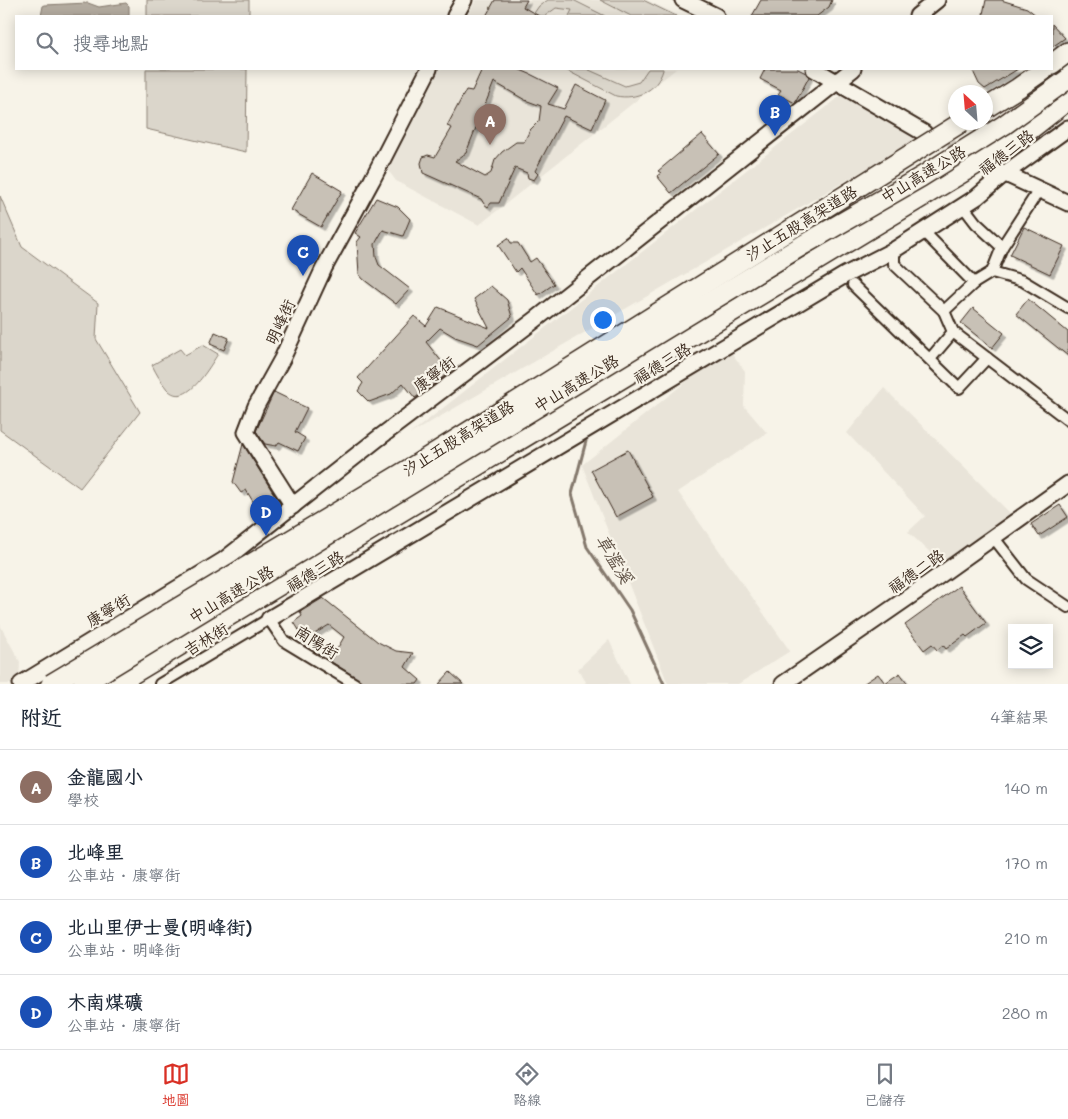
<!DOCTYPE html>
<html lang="zh-TW">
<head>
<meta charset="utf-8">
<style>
  :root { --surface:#fff; --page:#f2f2f3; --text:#1f2937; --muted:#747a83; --line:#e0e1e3; --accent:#d93025 }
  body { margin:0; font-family:Mali,"LXGW WenKai TC",sans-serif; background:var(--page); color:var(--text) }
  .controls { position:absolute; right:15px; bottom:15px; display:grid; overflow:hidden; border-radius:0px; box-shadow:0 2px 12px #0003 }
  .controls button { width:45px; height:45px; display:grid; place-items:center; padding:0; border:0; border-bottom:1px solid var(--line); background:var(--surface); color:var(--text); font:25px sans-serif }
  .compass { position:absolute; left:948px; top:85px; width:45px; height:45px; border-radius:50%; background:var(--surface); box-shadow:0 2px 12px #0003; rotate:334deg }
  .you { position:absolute; left:602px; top:319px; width:18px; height:18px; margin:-12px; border:4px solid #fff; border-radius:50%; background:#1a73e8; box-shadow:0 0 0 8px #1a73e833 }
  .badge { display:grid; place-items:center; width:32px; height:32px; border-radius:50%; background:var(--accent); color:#fff; font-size:16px; font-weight:700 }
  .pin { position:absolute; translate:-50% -41px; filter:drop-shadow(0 1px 2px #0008) }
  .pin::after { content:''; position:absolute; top:26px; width:18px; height:15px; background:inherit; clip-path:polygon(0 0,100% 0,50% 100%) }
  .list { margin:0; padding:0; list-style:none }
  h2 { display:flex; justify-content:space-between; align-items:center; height:65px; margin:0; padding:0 20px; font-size:21px }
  h2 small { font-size:16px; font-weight:400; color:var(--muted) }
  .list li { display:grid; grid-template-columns:32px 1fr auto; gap:15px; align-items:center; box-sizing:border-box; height:75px; padding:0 20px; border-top:1px solid var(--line) }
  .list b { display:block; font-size:19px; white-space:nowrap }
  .list p { margin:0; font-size:16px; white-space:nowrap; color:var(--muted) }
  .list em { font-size:16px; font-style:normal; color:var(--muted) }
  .icon { flex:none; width:28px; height:28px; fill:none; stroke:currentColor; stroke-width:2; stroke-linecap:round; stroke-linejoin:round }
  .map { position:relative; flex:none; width:1068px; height:684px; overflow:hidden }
  .search { position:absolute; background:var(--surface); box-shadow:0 2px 12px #0003; left:15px; right:15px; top:15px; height:55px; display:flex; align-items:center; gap:12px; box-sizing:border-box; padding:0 18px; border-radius:0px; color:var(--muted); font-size:19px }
  .sheet { height:365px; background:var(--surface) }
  nav { display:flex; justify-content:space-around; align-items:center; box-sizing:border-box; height:70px; border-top:1px solid var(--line); background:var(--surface); font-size:14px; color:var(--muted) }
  nav a { display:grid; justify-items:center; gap:2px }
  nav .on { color:var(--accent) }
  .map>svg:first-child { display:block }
  .built { fill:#e9e4d9 }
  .green { fill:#dbd6cb; stroke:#8b8074 }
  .water { fill:#b4aca0; stroke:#84786c }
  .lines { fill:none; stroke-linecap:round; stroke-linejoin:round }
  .stream { stroke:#84786c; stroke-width:3 }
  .building { fill:#c8c1b6; stroke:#3b2a1e; fill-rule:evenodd; filter:url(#shadow) }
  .secondary-tunnel { stroke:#d1cbc0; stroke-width:15; stroke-dasharray:15 8; stroke-linecap:butt }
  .street-casing { stroke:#3b2a1e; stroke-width:14 }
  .secondary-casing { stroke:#3b2a1e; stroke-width:19 }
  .highway-casing { stroke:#3b2a1e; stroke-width:22 }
  .street { stroke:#f7f3e8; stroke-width:10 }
  .secondary { stroke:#f7f3e8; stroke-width:15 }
  .highway { stroke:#f7f3e8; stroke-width:19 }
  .highway-bridge-casing { stroke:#3b2a1e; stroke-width:22; stroke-linecap:butt }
  .highway-bridge { stroke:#f7f3e8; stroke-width:19 }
  .labels { text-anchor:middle; stroke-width:4.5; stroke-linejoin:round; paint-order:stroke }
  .street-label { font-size:16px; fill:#3b2a1e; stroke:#f7f3e8 }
  .water-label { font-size:18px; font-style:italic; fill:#5f5145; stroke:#f7f3e8 }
</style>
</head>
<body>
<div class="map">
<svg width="1068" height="684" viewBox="0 0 1068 684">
  <defs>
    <filter id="shadow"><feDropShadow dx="3.5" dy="3.5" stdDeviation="0" flood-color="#0004"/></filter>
  </defs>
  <rect width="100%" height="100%" fill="#f7f3e8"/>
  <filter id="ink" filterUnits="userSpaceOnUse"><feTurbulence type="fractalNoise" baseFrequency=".02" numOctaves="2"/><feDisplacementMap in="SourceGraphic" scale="10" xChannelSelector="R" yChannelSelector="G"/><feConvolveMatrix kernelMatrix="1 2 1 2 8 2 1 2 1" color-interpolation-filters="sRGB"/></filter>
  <g filter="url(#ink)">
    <g class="built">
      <path d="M476 0H647L679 16H467Z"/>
      <path d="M437 69H676L479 225 396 181 388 170 420 99Z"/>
      <path d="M842 95 916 140 410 434Z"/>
      <path d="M728 348 745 371 744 406 767 433 678 492 790 651 738 684H668L582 465Z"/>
      <path d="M884 388 1012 515 944 565 908 532 925 516 847 433Z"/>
      <path d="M0 625 20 662 19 680 12 684H0Z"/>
      <path d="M609 640 630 684H584L586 682 578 669Z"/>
    </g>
    <g class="green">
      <rect x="147" y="0" width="102" height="16"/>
      <path d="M548 0H573L605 16H569L572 10 556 8 545 16H532L539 6Z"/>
      <path d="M600 0H643L676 16H631Z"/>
      <path d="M146 69H247L246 152 146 129Z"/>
      <path d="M564 69H587L625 86 639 82 648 69H663V70C657 91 636 100 616 96Z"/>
      <path d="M0 196 22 247 98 303 96 339 140 412 80 488 0 430Z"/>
      <path d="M203 345 218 354C209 367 186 410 167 389 161 382 156 373 152 365L180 349 185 355Z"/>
    </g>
    <path class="water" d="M88 3 99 7 126 3 129 6V16H41L43 6 45 5Z"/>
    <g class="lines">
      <path class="stream" d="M586 441 572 494 587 547 630 610 664 684"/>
    </g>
    <g class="building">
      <path d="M495 0H527L523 7 539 16H486Z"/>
      <path d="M761 0H832L829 7 817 16H752Z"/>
      <path d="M986 0H1001L1027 8 1037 16H986L983 14Z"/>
      <path d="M1052 24 1065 38 1052 47Z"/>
      <path d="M482 69H518L530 74 558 88 548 104 564 109 576 85 605 100 592 129 564 116 535 171 538 174 534 180 528 178 527 173 515 168 499 203H491L488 207 484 204 481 199 423 173 421 163 423 157 428 155 435 157 452 128 447 126 466 90 472 91ZM494 82 525 100 541 106 539 121 530 130 524 142H516L502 152 495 160 491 173 485 177 455 161 466 153Z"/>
      <path d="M765 69H798L806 73 809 77 795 103 778 94 781 90 760 79Z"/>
      <path d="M972 69H1018L985 89 979 84Z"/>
      <path d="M702 134 719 154 671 193 657 176 661 173 658 171Z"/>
      <path d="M312 173 342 191 321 227 291 210Z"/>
      <path d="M376 198 398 207 410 219 403 236 383 230 375 244 376 257 379 265 410 289 396 304 363 279 359 274 357 242 361 237 355 233Z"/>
      <path d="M1024 227 1064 246 1050 274 1010 255Z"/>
      <path d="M508 238 511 243H518L530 262 536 258 554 284 538 295 520 268 516 272 498 245Z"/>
      <path d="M491 286 507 300 512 317 478 345 455 337 440 328 426 342 450 372 415 398 403 383 391 394 369 402 358 391 363 383 358 378 414 316 426 326 438 307 489 328 474 299Z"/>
      <path d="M1028 299 1068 332V356L1016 314Z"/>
      <path d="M973 308 1004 333 992 348 961 323Z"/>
      <path d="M215 332 229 338 224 350 210 344Z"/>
      <path d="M274 392 307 408 295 432 305 438 298 451 279 442 276 446 265 444 256 431Z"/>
      <path d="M243 444 279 502V505L263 518 246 490 241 493 233 482Z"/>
      <path d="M628 450 653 497 616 517 591 470Z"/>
      <path d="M1060 505 1068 517 1039 536 1031 524Z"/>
      <path d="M959 586 986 623 967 637 965 635 946 649 943 645 937 650 932 644 924 650 905 625Z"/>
      <path d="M323 598 378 642 396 651 413 653 405 667 420 680 417 684H366L361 681 330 661 344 637 329 625 305 640 294 622 302 616 300 612Z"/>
      <path d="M450 672 463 684H439Z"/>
      <path d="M900 673 908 684H863L878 674 885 683Z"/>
    </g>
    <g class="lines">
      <path class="secondary-tunnel" d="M927 135 969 156"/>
      <defs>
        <g id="street">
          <path d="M963 206 976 223 1002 247 992 272"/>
          <path d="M923 231 974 283"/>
          <path d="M1002 247 1039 190"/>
          <path d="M894 250V264L944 311"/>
          <path d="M992 272 1023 281 1068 308"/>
          <path d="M853 285 959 388 987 358"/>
          <path d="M953 332 1068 420"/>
          <path d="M930 359 953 332 944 311 974 283 992 272"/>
          <path d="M994 538 1026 579 1068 607"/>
          <path d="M160 684 269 619 284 641 355 684"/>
        </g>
        <g id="secondary">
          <path d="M683 0 716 16"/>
          <path d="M455 16 464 0"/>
          <path d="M917 16 937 0"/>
          <path d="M814 69 924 133"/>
          <path d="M997 170 1068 203"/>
          <path d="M293 506 246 432 256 406 282 359 324 268 372 180 429 69"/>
          <path d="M269 619 845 275 894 250 977 197 1004 174 1068 128"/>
          <path d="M21 684 224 560 376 440 535 320 853 69"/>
          <path d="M783 684 929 583 1068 484"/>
        </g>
        <g id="highway">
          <path d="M1052 64 1068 52"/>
          <path d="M986 108 1018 88 1045 69"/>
          <path d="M116 684 1018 139 1068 100"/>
        </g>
      </defs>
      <use href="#street" class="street-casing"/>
      <use href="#secondary" class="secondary-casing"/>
      <use href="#highway" class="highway-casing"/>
      <use href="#street" class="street"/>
      <use href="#secondary" class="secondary"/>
      <use href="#highway" class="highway"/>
      <defs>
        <g id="highway-bridge">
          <path d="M51 684 409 469 962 122"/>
          <path d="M83 684 803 245 921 177 1004 125 1068 79"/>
        </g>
      </defs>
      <use href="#highway-bridge" class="highway-bridge-casing"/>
      <use href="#highway-bridge" class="highway-bridge"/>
    </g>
  </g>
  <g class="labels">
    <g class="street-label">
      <text transform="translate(1006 152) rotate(-37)" y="6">福德三路</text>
      <text transform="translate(923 174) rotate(-31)" y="6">中山高速公路</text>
      <text transform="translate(801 223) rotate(-32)" y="6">汐止五股高架道路</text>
      <text transform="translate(280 322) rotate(-65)" y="6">明峰街</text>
      <text transform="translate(662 363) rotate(-31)" y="6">福德三路</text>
      <text transform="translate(434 374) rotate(-37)" y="6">康寧街</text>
      <text transform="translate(576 383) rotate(-31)" y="6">中山高速公路</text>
      <text transform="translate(458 438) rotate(-32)" y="6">汐止五股高架道路</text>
      <text transform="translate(315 571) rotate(-31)" y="6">福德三路</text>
      <text transform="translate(916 571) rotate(-35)" y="6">福德二路</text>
      <text transform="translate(231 594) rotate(-31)" y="6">中山高速公路</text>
      <text transform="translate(108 610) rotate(-31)" y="6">康寧街</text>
      <text transform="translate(206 639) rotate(-31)" y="6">吉林街</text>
      <text transform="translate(317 642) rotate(32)" y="6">南陽街</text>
    </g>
    <g class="water-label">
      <text transform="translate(614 559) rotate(59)" y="6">草濫溪</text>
    </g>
  </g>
</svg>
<div class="controls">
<button><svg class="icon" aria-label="layers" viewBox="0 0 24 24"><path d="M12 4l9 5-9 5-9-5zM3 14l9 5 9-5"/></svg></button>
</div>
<svg class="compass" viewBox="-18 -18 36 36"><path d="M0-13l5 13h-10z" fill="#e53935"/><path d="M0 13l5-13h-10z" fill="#747a83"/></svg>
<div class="you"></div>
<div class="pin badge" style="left:490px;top:145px;background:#8d6e63">A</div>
<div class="pin badge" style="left:775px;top:136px;background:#1a4fb4">B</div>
<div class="pin badge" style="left:303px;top:276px;background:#1a4fb4">C</div>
<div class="pin badge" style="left:266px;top:536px;background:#1a4fb4">D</div>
<div class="search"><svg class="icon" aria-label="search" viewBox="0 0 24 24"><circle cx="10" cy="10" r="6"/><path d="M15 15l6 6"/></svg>搜尋地點</div>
</div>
<section class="sheet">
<h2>附近<small>4筆結果</small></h2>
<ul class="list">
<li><span class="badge" style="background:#8d6e63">A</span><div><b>金龍國小</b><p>學校</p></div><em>140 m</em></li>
<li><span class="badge" style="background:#1a4fb4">B</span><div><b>北峰里</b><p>公車站 · 康寧街</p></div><em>170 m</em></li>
<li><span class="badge" style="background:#1a4fb4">C</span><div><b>北山里伊士曼(明峰街)</b><p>公車站 · 明峰街</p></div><em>210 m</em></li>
<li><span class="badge" style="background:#1a4fb4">D</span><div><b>木南煤礦</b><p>公車站 · 康寧街</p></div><em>280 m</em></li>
</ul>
</section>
<nav>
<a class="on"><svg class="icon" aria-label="map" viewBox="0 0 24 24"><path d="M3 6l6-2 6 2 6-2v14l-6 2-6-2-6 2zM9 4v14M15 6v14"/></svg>地圖</a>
<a><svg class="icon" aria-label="directions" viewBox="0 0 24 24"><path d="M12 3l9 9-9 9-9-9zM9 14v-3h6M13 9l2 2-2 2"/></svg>路線</a>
<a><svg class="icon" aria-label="saved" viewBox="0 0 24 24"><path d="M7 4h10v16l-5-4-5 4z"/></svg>已儲存</a>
</nav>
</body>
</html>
